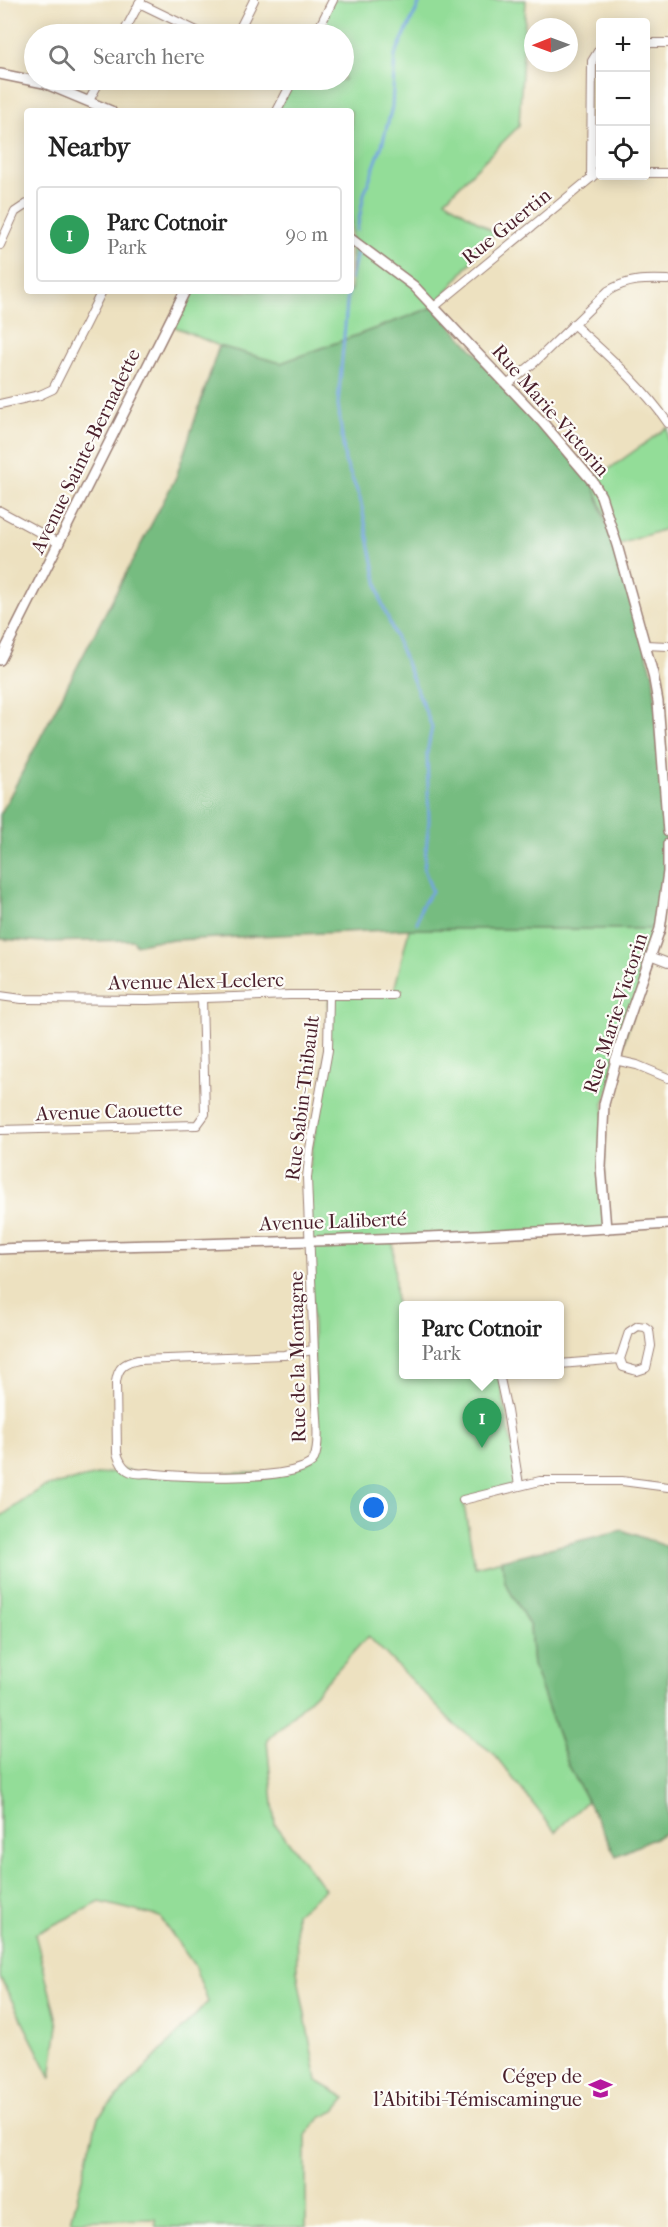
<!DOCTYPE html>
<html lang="en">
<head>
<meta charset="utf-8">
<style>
  :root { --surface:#fff; --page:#f2f2f2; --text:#222; --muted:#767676; --line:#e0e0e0; --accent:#b5179e }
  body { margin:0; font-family:"IM FELL French Canon",serif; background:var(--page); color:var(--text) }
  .controls { position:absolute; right:18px; top:18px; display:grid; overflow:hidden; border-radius:6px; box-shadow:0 3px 15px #0003 }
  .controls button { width:54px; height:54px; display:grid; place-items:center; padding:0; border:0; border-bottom:2px solid var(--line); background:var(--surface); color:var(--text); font:30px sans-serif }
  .compass { position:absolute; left:524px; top:18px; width:54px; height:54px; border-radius:50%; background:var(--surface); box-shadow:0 3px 15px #0003; rotate:269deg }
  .you { position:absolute; left:374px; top:1508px; width:21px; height:21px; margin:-15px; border:4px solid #fff; border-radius:50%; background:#1a73e8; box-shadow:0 0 0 9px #1a73e833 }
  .badge { display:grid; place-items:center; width:39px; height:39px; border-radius:50%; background:var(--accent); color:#fff; font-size:20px; font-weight:700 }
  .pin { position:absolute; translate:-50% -50px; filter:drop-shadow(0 2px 3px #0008) }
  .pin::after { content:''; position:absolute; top:32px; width:21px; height:18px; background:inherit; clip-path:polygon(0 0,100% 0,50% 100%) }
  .popup { position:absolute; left:399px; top:1301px; width:165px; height:78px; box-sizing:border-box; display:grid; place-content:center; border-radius:6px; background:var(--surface); filter:drop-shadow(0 2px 4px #0005); font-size:20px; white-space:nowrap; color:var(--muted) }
  .popup b { font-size:22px; color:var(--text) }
  .popup::after { content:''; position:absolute; left:50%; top:100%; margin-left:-12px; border:12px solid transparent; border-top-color:var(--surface) }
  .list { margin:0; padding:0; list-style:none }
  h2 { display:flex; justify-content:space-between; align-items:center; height:78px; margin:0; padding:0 24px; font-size:26px }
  h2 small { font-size:20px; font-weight:400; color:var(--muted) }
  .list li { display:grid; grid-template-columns:39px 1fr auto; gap:18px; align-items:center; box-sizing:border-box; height:96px; margin:0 12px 12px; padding:0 12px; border:2px solid var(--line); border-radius:6px }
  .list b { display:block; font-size:22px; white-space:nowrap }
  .list p { margin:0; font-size:20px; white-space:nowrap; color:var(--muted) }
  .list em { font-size:20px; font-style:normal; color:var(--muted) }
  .icon { flex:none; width:33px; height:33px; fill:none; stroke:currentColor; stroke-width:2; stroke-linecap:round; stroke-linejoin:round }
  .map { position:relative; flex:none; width:668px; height:2227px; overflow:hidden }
  .search { position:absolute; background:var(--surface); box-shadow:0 3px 15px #0003; left:24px; top:24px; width:330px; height:66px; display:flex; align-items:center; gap:15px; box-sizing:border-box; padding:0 21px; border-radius:33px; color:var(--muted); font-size:22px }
  .panel { position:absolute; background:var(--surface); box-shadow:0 3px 15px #0003; left:24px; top:108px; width:330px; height:186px; border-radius:6px }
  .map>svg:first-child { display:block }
  .green { fill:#93dd98; stroke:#6e7e62; stroke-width:1.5 }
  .forest { fill:#76bc80; stroke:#606e56; stroke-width:1.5 }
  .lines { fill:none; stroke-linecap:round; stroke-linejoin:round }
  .stream { stroke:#74a5df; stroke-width:3 }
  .minor-casing { stroke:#9c8076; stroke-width:10 }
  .tertiary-casing { stroke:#9c8076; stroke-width:12 }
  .minor { stroke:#fff; stroke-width:8 }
  .tertiary { stroke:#fff; stroke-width:9 }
  .labels { text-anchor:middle; stroke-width:4.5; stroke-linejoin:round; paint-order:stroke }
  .street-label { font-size:20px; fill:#4a1f2b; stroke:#fdfcf7 }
  .poi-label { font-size:20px; fill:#4a1f2b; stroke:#fdfcf7; text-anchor:end }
</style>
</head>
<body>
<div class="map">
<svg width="668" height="2227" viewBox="0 0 668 2227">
  <rect width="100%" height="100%" fill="#fdfcf7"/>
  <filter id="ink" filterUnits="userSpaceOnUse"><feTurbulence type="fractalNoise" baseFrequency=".0167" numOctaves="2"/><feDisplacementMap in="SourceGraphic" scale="12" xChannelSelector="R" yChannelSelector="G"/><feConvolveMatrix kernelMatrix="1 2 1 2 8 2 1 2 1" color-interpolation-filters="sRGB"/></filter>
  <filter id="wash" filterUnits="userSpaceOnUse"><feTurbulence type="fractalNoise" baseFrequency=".008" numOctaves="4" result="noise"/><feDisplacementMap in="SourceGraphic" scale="24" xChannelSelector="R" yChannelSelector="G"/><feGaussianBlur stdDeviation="1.35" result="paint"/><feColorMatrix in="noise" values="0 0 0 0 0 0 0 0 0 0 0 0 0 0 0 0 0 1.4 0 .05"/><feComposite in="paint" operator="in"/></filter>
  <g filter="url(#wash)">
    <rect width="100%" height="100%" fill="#ede1c0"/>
    <g class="green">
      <path d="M333 0H526L519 126 445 200 495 233 434 307 281 363 219 346 168 324 185 291H351V111H277L293 80H344V34H316Z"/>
      <path d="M668 427V528L617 545 592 481Z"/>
      <path d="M409 929H660L604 1104 606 1229 393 1237 397 1330 404 1333V1374L499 1375 519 1485 463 1500 475 1567 502 1560 505 1582 530 1627 533 1665 568 1764 587 1801 555 1832 493 1753 456 1726 368 1636 317 1692 267 1740 275 1824 325 1889 296 1914 297 1971 317 2081 346 2098 335 2111 320 2118 306 2135V2227H156L155 2219 71 2221 98 2117 208 2002 194 1965 160 1917 100 1902 35 1934 58 2025 51 2078 0 1977V1517L43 1487 125 1469 137 1474 286 1473 314 1459 317 1438 307 1178 324 1080 329 996 393 995Z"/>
    </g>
    <g class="forest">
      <path d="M434 307 593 482 653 674 668 832 660 929H409L153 941 136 945 133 940 43 942 0 939V815L176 477 219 346 281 363Z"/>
      <path d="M622 1530 668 1547V1832L616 1856 568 1764 533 1665 530 1627 505 1582 502 1560Z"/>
    </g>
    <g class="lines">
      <g class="stream">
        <path d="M357 230 364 194 382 145 392 107 395 55 421 0"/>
        <path d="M351 279 357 252"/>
        <path d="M348 291 338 404 345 461 360 498 381 601 432 727 427 753 429 821 424 869 432 891 421 907 417 923"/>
      </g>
    </g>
  </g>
  <g filter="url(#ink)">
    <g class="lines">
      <defs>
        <g id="minor">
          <path d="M139 3 203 34"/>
          <path d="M123 34 141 0"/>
          <path d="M237 34 254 0"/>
          <path d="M316 34 333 0"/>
          <path d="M646 43H668"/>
          <path d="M89 101 100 80"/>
          <path d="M277 111 293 80"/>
          <path d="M646 173H668"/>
          <path d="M591 178 592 61 600 48"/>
          <path d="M0 245 15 212 27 204"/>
          <path d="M434 307 597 173H600"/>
          <path d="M573 324C607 355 642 385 668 423"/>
          <path d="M507 385 535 362 608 291C628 279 645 279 668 280"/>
          <path d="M0 404 40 395 53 389 102 291"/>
          <path d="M0 511 59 543"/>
          <path d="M645 645 668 646"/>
          <path d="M650 956 668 963"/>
          <path d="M0 996 22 999 147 1000 290 995H393"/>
          <path d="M615 1060 637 1065 668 1078"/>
          <path d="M0 1130 197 1125 205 1114 202 998"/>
          <path d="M638 1326 645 1327 649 1330 651 1346 646 1368 637 1371 623 1367 620 1359 629 1332Z"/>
          <path d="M313 1350 284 1355 138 1360C124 1363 118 1367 116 1382L117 1453C122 1470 130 1475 147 1473 174 1477 302 1483 314 1459 320 1447 317 1418 316 1404L307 1178 310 1149 328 1050 329 996"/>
          <path d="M560 1364 620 1359"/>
          <path d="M499 1374 507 1411 519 1485"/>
          <path d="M463 1500 540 1481H622L668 1487"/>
        </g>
        <g id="tertiary">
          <path d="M0 74 44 83 111 111"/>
          <path d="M351 239 414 286 543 423 593 482 601 496 617 545 653 674 658 702 668 832"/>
          <path d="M0 660 185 291"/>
          <path d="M606 1229 601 1167 604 1104 623 1035 660 929 668 872V844"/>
          <path d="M0 1249C223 1243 446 1240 668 1224"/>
        </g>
      </defs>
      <use href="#minor" class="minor-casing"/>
      <use href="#tertiary" class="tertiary-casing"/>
      <use href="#minor" class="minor"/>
      <use href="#tertiary" class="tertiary"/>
    </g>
  </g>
  <defs>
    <symbol id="school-bare" viewBox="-9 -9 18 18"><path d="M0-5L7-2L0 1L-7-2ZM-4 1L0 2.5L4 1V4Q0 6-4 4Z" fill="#b5179e" stroke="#fdfcf7" stroke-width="2.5" paint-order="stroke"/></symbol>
  </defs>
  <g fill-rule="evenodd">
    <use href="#school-bare" x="584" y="2072" width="33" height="33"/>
  </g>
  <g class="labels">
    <g class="street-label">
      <text transform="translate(506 226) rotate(-39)" y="7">Rue Guertin</text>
      <text transform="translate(551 410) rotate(49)" y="7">Rue Marie-Victorin</text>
      <text transform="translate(85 451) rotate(-64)" y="7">Avenue Sainte-Bernadette</text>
      <text transform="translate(196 981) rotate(-1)" y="7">Avenue Alex-Leclerc</text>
      <text transform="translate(615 1013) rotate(-72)" y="7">Rue Marie-Victorin</text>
      <text transform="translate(302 1098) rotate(-83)" y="7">Rue Sabin-Thibault</text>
      <text transform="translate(109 1111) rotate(-2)" y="7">Avenue Caouette</text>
      <text transform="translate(333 1221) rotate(-2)" y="7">Avenue Laliberté</text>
      <text transform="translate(297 1357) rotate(-91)" y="7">Rue de la Montagne</text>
    </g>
    <g class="poi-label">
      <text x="582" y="2083">Cégep de<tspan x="582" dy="23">l'Abitibi-Témiscamingue</tspan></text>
    </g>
  </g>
</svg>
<div class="controls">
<button>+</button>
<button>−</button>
<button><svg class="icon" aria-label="locate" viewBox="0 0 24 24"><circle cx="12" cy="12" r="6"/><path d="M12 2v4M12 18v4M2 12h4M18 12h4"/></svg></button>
</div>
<svg class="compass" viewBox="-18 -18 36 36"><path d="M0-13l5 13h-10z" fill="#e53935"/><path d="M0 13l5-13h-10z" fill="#767676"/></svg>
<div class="you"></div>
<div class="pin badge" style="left:482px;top:1448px;background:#2e9e5b">1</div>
<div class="popup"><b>Parc Cotnoir</b>Park</div>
<div class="search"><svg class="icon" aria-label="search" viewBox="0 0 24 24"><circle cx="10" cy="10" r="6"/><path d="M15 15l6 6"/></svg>Search here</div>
<section class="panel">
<h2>Nearby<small></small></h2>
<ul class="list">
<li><span class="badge" style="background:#2e9e5b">1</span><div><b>Parc Cotnoir</b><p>Park</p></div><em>90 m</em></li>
</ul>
</section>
</div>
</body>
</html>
